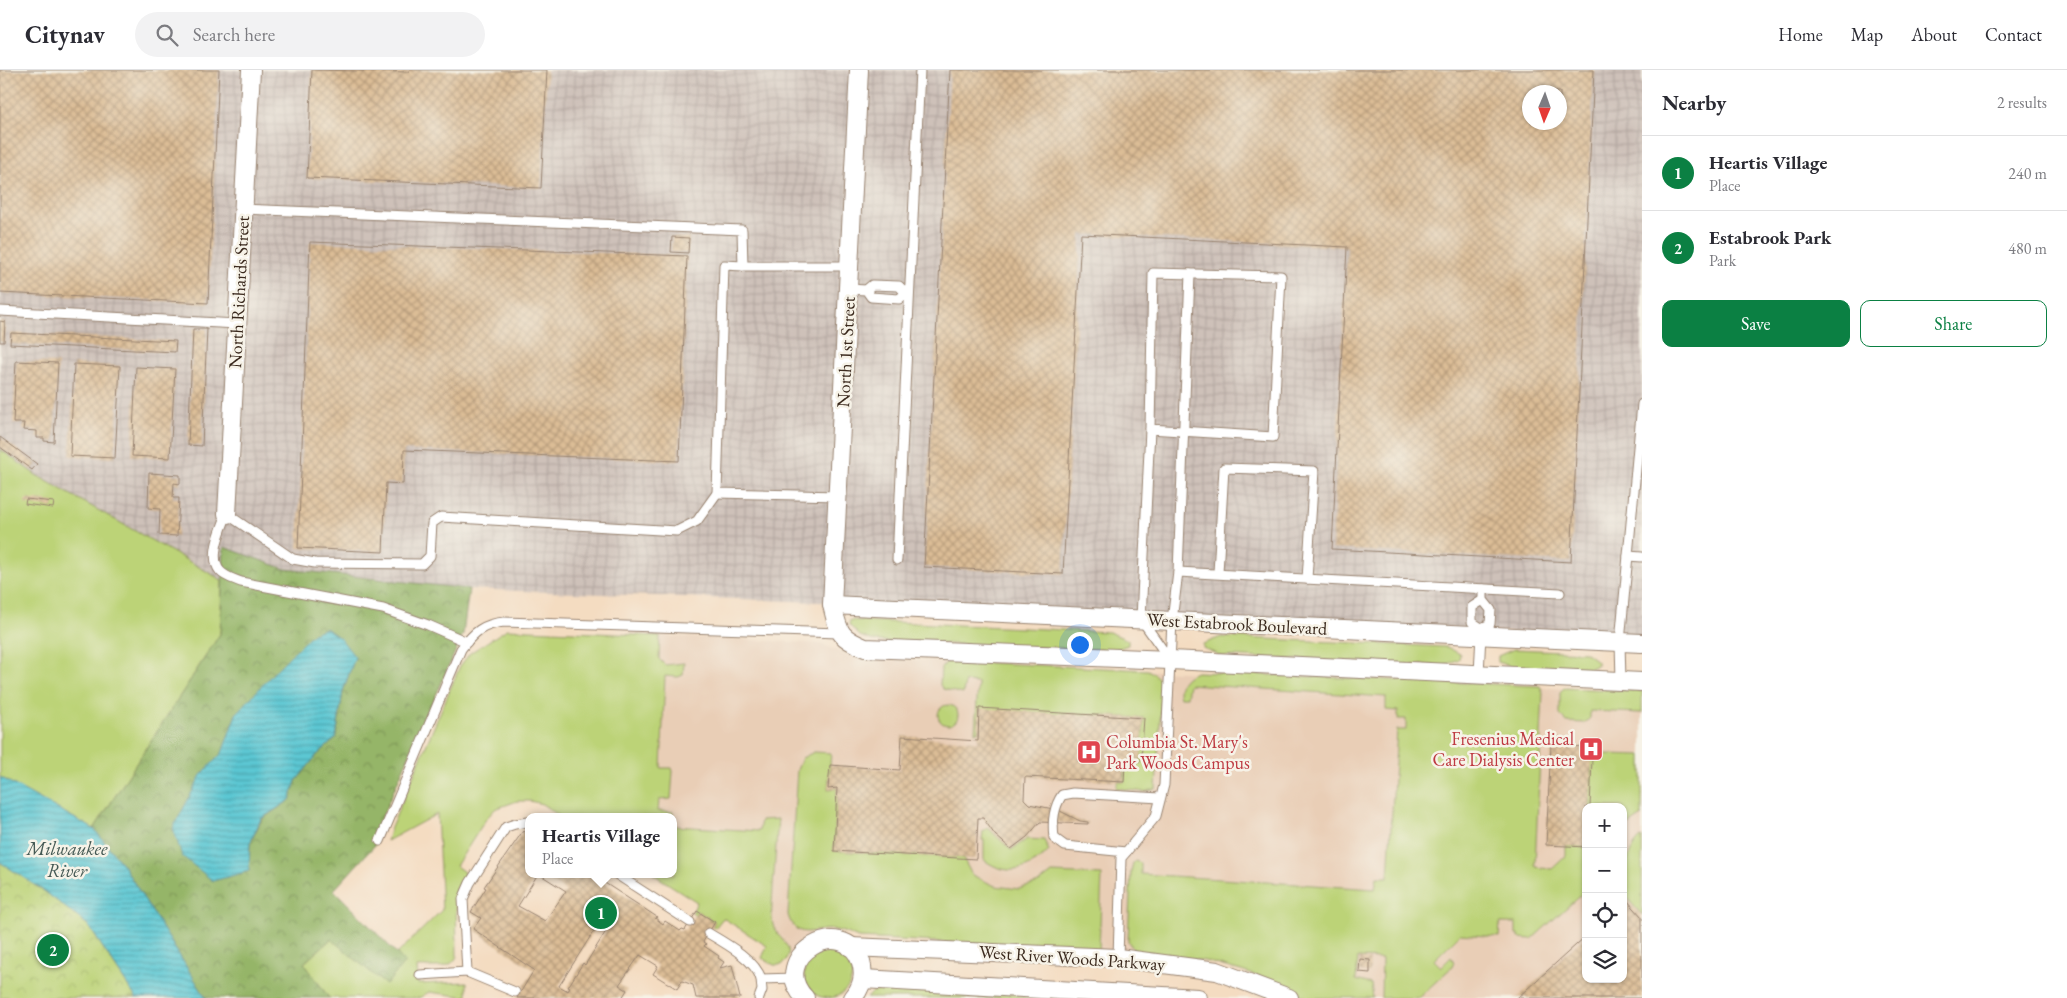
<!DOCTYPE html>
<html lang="en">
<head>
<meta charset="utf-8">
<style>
  :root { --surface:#fff; --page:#f2f2f3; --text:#2b2b33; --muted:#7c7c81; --line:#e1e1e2; --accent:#0b8043 }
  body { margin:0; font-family:"EB Garamond",serif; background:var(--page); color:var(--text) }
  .controls { position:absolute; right:15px; bottom:15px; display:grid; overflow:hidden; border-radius:10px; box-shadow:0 1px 4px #0004 }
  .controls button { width:45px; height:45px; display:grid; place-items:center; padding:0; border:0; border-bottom:1px solid var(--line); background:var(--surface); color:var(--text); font:25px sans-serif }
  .compass { position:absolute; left:1522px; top:15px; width:45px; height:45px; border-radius:50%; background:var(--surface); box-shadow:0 1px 4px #0004; rotate:182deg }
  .you { position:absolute; left:1079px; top:574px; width:18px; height:18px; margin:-12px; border:4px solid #fff; border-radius:50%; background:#1a73e8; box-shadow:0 0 0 8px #1a73e833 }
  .badge { display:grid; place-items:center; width:32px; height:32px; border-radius:50%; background:var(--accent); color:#fff; font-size:16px; font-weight:700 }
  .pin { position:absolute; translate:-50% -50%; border:2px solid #fff; box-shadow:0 1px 5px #0006 }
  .popup { position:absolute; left:525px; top:743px; width:152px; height:65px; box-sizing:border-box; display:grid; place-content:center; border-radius:10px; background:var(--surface); filter:drop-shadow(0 1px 4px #0005); font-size:16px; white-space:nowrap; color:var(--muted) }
  .popup b { font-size:19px; color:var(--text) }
  .popup::after { content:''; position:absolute; left:50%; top:100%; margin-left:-10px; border:10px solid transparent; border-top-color:var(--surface) }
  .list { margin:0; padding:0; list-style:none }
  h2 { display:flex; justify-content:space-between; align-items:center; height:65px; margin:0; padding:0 20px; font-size:21px }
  h2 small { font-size:16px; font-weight:400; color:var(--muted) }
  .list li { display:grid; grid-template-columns:32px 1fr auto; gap:15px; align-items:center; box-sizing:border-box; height:75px; padding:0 20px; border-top:1px solid var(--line) }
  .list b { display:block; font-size:19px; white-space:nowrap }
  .list p { margin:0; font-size:16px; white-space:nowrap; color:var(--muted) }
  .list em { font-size:16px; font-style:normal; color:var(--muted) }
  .actions { display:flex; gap:10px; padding:15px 20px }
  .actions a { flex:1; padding:11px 0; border:1px solid var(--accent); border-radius:10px; text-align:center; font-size:18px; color:var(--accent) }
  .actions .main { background:var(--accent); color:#fff }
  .icon { flex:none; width:28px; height:28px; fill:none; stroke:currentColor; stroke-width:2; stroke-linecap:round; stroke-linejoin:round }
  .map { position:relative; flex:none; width:1642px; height:928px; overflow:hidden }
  header { display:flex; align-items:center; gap:30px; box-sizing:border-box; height:70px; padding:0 25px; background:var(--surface); border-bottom:1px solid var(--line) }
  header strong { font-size:24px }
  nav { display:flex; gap:28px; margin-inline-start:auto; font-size:18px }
  .search { width:350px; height:45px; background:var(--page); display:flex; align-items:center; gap:12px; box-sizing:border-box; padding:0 18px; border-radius:28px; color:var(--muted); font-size:19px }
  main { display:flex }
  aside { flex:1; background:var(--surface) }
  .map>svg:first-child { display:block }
  .built { fill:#e9ceb6; fill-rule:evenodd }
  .industrial { fill:url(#industrial-grid); fill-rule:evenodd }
  .grass { fill:#bcd377; stroke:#7c7e4a }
  .forest { fill:url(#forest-crowns); stroke:#687043; fill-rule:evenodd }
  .park { fill:url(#park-crowns); stroke:#7c7e4a }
  .water { fill:url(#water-rules); stroke:#4b7878 }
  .building { fill:url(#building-cross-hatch); fill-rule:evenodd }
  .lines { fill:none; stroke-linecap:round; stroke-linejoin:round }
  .lane-casing { stroke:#988370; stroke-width:11 }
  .street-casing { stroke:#988370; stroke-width:20 }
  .lane { stroke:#fff; stroke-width:9 }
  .street { stroke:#fff; stroke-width:18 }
  .labels { text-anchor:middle; stroke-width:5; stroke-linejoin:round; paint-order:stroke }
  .street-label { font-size:18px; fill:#3b2a1e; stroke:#f7f3e8 }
  .health-label { font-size:18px; fill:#be3a42; stroke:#f7f3e8; text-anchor:end }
  .water-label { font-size:19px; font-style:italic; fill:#455954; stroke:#f7f3e8 }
</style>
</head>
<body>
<header>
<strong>Citynav</strong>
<div class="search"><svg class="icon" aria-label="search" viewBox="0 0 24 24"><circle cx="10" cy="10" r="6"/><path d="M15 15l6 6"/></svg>Search here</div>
<nav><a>Home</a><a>Map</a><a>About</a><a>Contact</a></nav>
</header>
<main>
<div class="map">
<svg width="1642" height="928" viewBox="0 0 1642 928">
  <defs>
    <pattern id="industrial-grid" width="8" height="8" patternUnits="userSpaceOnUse" patternTransform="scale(1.25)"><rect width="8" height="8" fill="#cec1b9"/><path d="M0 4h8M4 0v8" fill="none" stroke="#b2a69f"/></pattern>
    <pattern id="forest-crowns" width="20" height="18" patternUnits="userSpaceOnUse" patternTransform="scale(1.25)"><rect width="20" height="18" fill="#95b568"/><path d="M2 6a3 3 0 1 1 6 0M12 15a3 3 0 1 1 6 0" fill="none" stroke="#7b9355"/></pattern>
    <pattern id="park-crowns" width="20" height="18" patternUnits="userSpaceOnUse" patternTransform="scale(1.25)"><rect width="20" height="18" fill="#bcd377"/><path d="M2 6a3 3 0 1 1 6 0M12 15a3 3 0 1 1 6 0" fill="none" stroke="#a2b566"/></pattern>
    <pattern id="water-rules" width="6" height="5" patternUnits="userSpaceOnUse" patternTransform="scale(1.25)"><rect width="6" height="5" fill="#5bc7d3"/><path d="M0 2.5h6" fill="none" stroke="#4ca2ab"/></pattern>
    <pattern id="building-cross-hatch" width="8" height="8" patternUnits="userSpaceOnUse" patternTransform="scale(1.25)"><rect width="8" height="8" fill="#dcbd96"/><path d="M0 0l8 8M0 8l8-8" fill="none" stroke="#b49a7a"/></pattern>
  </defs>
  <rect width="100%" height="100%" fill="#f7f3e8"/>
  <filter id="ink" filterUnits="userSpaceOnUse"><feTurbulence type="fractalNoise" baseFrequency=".02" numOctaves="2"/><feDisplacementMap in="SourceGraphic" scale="10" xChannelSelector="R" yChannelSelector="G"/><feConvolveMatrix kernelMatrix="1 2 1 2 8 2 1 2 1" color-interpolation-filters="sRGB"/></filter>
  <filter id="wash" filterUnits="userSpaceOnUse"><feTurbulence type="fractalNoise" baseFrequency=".0096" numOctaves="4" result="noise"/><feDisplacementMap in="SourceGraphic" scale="20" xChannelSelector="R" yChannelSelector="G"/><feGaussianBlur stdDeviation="1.12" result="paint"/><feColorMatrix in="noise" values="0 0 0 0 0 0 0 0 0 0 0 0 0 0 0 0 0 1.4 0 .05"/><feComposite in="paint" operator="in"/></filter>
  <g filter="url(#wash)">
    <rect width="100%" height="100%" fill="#f4dcc1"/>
    <path class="built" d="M642 565 813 573 824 575 846 585 859 588 1642 622V928H1308L1267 909 1241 901 1205 891 1172 886 858 868 833 859 813 862 790 885 667 804H674V747H635ZM1586 737H1623V909H1586Z"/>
    <path class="industrial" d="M0 0H1642V568L818 532 469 519 285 499 224 478 222 510 36 405 0 379ZM1530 22H1560V52H1530Z"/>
    <g class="grass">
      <path d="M0 379 36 405 222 510 220 564 94 759 0 707Z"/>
      <path d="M850 550 1109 562 1128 570V575L1114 580 874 571 860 566 849 555Z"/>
      <path d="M507 559 660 566 659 589 665 595 684 593 683 605 678 607 665 606 661 698H672L673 701 671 729 659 730 658 741 673 742 674 756 759 761 761 750 778 749C776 772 775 794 773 816 773 828 770 843 773 855 778 871 799 877 782 895H774L762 888 767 876 723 848 715 858 712 857 715 852 697 841 695 845 692 843 697 832 653 804H674V747H561L542 734 530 731H517L495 739 486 749 456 796 464 802V805L457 817 456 825 457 886C451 901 431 896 417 897L418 914 467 912V927L429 922 419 928H329L304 893 331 869 405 892 397 884 442 840 437 744 387 771 390 760 460 596 470 583Z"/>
      <path d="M1221 567 1447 577 1460 584 1459 589 1443 596 1221 586 1203 578V574Z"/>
      <path d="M1514 579 1585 582 1597 591V595L1584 601 1516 599 1498 592V586Z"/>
      <path d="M948 591 1148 600C1156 605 1160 608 1162 618L1156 719 1144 722 1116 718 1118 712H1124L1125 694 1141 690 1144 648 979 639 978 662H975L978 613 965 612 963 624 943 619 940 615 941 598Z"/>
      <path d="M1197 602 1540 616 1543 622 1535 795 1540 798 1552 799 1566 786V776L1586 777V820L1532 869 1519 868V865H1516V853H1500L1499 867 1460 864 1434 890 1441 897 1451 887 1454 892 1452 897 1418 928H1381L1382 889 1358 888 1356 910 1371 914 1373 928H1308L1267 909 1241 901 1205 891 1142 883 1132 878 1128 871 1131 801 1133 793 1135 791 1141 793V804L1375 819 1377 807H1388L1397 660H1406V649H1398V641L1386 640V627L1189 614 1187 627H1180C1176 615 1185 605 1197 602Z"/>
      <path d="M1564 618 1642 621V643L1590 641V648L1585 653 1567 652 1560 645V622Z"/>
      <circle cx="948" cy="645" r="10"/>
      <path d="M814 682 831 683 828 719 837 718 834 781 963 788 972 805 995 816 1019 819 1039 813 1052 803 1102 805 1099 880 858 868C851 865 843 861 835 860 817 857 796 873 788 845L797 700 802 688Z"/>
      <path d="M1605 684 1642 685V746L1623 759V737H1590L1592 686H1605Z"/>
      <path d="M988 758 1011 780 1027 769 1044 770 1049 781C1029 800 1009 808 984 790V770H982L983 761Z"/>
      <path d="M1642 767V845L1626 827 1623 829C1623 808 1625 781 1642 767Z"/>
      <circle cx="828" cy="904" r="24"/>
      <path d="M882 918 1096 928H867L872 923Z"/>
    </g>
    <path class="forest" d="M224 477 285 499 469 519 463 564 375 763V775L334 820 405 892 386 915 331 869 304 893 329 928H206L123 795 94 759 220 564ZM355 587 343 621 336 668 317 685 296 711 290 730 262 749 250 773 249 801 201 705 222 684 236 644Z"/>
    <path class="park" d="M0 792 44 821 88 855 136 928H0Z"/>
    <g class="water">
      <path d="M326 558 341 569 355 587 343 621 336 668 317 685 296 711 290 730 261 749 250 773 249 801 213 811 182 786 173 758 201 705 222 683 236 644 278 598 313 563Z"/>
      <path d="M0 707 94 759 123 795 206 928H136L88 855 44 821 0 792Z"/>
    </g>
    <g id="blocks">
      <g class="building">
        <path d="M0 0H219L208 233 0 223Z"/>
        <path d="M312 0 409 2V0H547L541 118 307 108Z"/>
        <path d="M950 0H1594L1571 492 1332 479 1347 177 1081 164 1063 504 924 497ZM1530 22H1560V52H1530Z"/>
        <path d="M672 167 689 168 688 183 671 182Z"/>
        <path d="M310 172 687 186 679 391 404 380 403 414 386 413 383 482 298 478Z"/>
        <path d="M0 251 5 252 4 272H0Z"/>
        <path d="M193 259H207L202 376 188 375Z"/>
        <path d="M11 263 176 271 175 282 10 274Z"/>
        <path d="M16 291 58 293 54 372 44 371V368H37V361L23 360 24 353H13Z"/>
        <path d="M74 294 120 296 115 388 70 386Z"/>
        <path d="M136 297 175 299 170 388 132 386Z"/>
        <path d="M0 367 37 394 32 400 0 377Z"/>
        <path d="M149 403 180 405V414L174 413 173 428H179L177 466 159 465 160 439 148 438Z"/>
        <path d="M26 429 54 432 53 438 25 434Z"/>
        <path d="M979 638 1144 648 1141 691 1125 694 1124 712 1025 707 1024 729 1029 734 1058 740 1080 751 1088 752V754L1040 752 1027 767 1011 779 995 765 983 748H978L976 789 834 781 837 718 828 719 830 695 900 700 902 666 978 671Z"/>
        <path d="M1557 669 1569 670 1568 676 1586 677V689H1592L1590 737H1586V777L1546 775 1551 674H1557Z"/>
        <path d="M523 761 528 765V804H538L518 836 545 851 566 821 539 804H591L657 847 655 848 663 854 665 851 680 861 682 859 685 860 697 841 715 852 703 872 706 874 704 876 719 886 718 888 724 892 720 898 732 895 740 928H696L693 915 682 911 677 919 653 904 658 896 640 885 619 915 627 920 622 928H517L534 900 473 859 481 848 471 842 486 818 484 817ZM604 845 613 850 585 895 583 893 568 917 570 918 568 921 559 916Z"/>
        <path d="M1626 829 1642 847V928H1517L1586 866V909H1623V832Z"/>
        <path d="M1360 889 1370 890V903L1359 902Z"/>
      </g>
    </g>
  </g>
  <g filter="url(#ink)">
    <use href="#blocks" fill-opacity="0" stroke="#988370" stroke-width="1"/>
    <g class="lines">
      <defs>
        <g id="lane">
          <path d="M243 139 742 160 743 196H850"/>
          <path d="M743 196 724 195 717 423 838 426"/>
          <path d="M849 219 866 220 872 215 899 216 906 223 899 229 871 227 866 220"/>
          <path d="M0 241 237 254"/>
          <path d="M1150 359 1273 367 1281 206 1153 203 1150 359 1141 549 1170 590"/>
          <path d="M1628 486 1642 487"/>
          <path d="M897 490 920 0"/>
          <path d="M1178 502 1560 523"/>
          <path d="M1218 503 1224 398 1314 401 1307 509"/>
          <path d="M1481 558 1490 554 1491 540 1483 530V519"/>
          <path d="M1481 558 1472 552V537L1483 530"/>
          <path d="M467 572 428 555 383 539 241 512C234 509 225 507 220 501 208 487 222 458 227 444L293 489 315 493 422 494 430 486 432 453 441 447 677 461 697 451 717 423"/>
          <path d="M1479 604 1481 564"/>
          <path d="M1621 611 1620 572 1642 334"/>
          <path d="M380 771 461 579C474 562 483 554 504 552L839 563"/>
          <path d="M1126 782 1065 776 1054 768C1052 752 1053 738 1062 725L1073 723 1160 728"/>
          <path d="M616 804 690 852"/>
          <path d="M708 863C725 873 756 890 761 909L795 908"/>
          <path d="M1118 888 1121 788 1156 746 1164 715 1172 551 1178 502 1190 204"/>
          <path d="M467 902 463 829 470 813 506 757 515 754 528 752"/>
          <path d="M420 905 467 902 515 922"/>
          <path d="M759 928 762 920 761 909"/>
        </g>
        <g id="street">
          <path d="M859 0 832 535C839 562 838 567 865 578L1170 590 1642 612"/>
          <path d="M227 444 251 0"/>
          <path d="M832 535 1642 573"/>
          <path d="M850 877 1118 888 1217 901 1289 928"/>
          <path d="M863 909 1198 928"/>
          <path d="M805 928C766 888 844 842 861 892 865 906 862 917 853 928"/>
        </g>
      </defs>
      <use href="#lane" class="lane-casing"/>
      <use href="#street" class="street-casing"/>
      <use href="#lane" class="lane"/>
      <use href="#street" class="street"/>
    </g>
  </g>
  <defs>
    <symbol id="hospital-square" viewBox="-11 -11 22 22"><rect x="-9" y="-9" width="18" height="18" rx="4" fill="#e0444e" stroke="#f7f3e8"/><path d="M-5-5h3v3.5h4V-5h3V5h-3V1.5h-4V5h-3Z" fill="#fff"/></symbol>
  </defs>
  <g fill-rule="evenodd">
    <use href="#hospital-square" x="1577" y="665" width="28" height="28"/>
    <use href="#hospital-square" x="1075" y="668" width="28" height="28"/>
  </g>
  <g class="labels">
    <g class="street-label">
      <text transform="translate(239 222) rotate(-87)" y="6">North Richards Street</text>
      <text transform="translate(846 282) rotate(-87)" y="6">North 1st Street</text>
      <text transform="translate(1237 554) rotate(3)" y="6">West Estabrook Boulevard</text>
      <text transform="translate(1072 888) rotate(4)" y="6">West River Woods Parkway</text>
    </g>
    <g class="health-label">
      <text x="1574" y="675">Fresenius Medical<tspan x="1574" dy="21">Care Dialysis Center</tspan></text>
      <text x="1106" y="678" text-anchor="start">Columbia St. Mary's<tspan x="1106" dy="21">Park Woods Campus</tspan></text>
    </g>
    <g class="water-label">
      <text x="67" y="785">Milwaukee<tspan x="67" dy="22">River</tspan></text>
    </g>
  </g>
</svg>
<div class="controls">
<button>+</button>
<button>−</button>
<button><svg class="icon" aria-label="locate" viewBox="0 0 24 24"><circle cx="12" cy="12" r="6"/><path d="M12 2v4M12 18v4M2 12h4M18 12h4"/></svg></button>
<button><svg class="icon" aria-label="layers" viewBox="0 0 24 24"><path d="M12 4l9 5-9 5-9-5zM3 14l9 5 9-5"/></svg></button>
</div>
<svg class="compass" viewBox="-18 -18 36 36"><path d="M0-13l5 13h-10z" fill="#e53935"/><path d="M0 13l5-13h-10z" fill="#7c7c81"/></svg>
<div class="you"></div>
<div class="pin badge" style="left:601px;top:843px">1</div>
<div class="popup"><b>Heartis Village</b>Place</div>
<div class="pin badge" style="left:53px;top:880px">2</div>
</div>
<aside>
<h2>Nearby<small>2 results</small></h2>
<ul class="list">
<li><span class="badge">1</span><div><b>Heartis Village</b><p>Place</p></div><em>240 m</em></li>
<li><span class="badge">2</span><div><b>Estabrook Park</b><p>Park</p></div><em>480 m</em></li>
</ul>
<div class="actions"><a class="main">Save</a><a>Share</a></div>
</aside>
</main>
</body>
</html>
